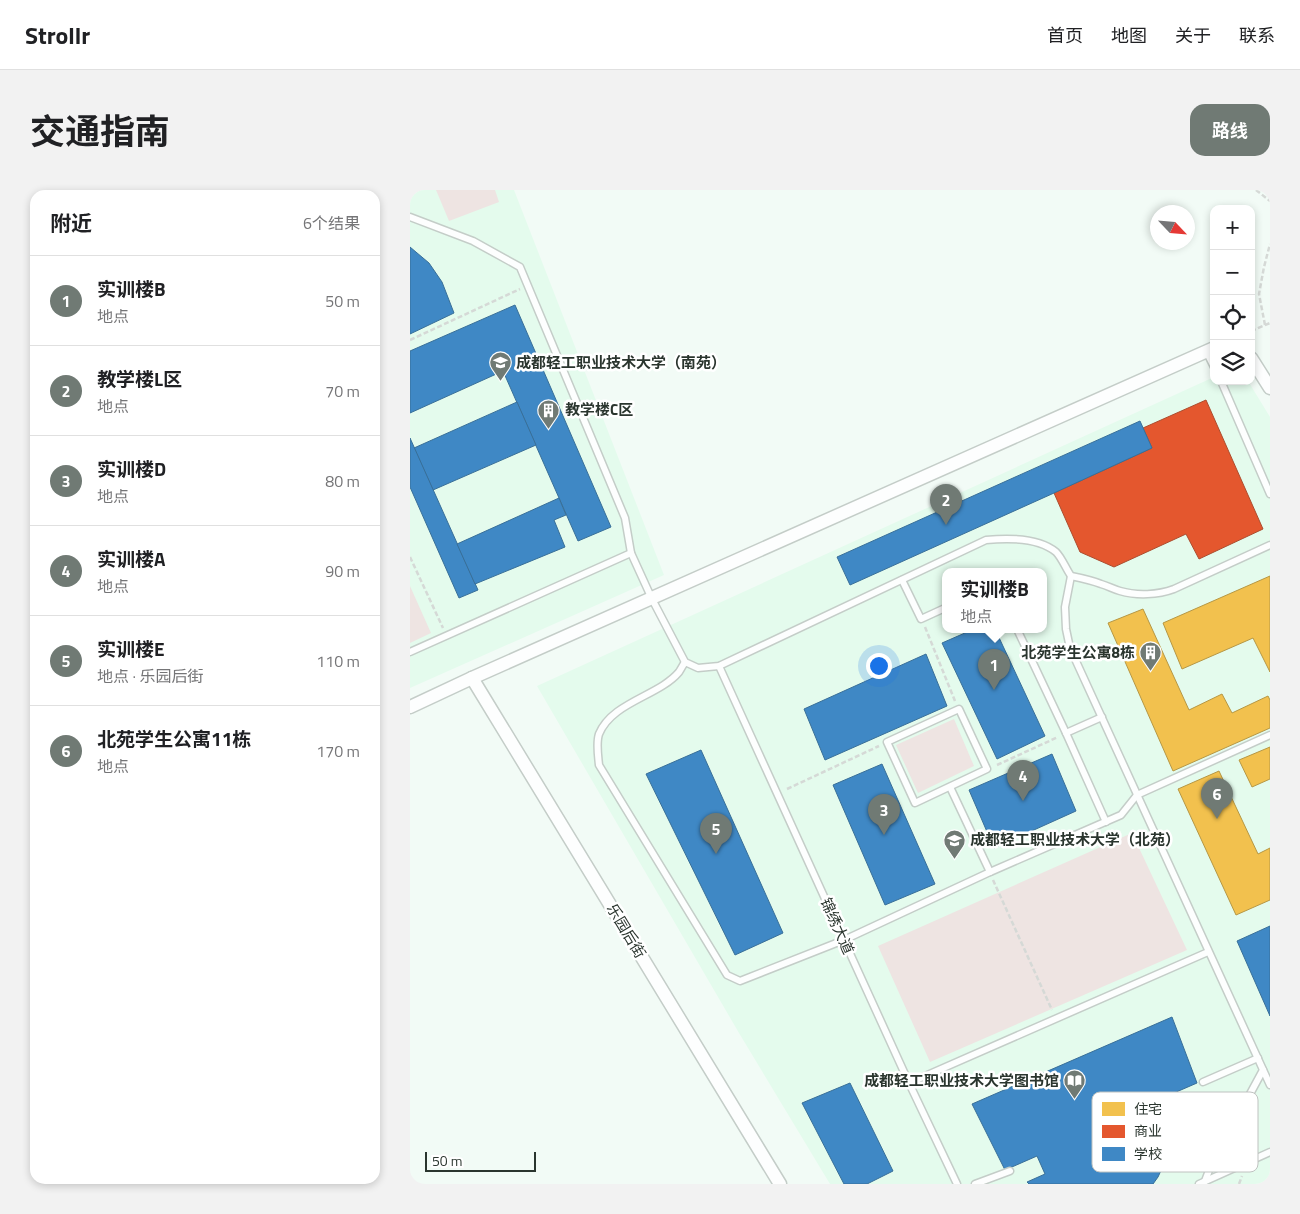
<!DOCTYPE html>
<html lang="zh">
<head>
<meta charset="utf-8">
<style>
  :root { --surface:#fff; --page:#f2f2f2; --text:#202124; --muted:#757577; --line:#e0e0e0; --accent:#707a74 }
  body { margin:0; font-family:"Titillium Web","Noto Sans SC",sans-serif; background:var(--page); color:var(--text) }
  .controls { position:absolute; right:15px; top:15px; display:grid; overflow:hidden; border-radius:10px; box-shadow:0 2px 8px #0003 }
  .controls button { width:45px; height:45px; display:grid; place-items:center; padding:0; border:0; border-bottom:1px solid var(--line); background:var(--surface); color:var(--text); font:25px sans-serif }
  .compass { position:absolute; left:740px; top:15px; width:45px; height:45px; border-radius:50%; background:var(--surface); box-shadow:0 2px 8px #0003; rotate:116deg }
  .scale { position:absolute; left:15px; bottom:12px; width:111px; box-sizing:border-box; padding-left:5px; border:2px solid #2a352e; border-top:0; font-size:14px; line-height:18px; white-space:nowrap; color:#2a352e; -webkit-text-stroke:4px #fff; paint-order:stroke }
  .you { position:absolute; left:468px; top:475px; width:18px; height:18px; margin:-12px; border:4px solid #fff; border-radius:50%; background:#1a73e8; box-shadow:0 0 0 8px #1a73e833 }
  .badge { display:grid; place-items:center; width:32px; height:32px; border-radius:50%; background:var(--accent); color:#fff; font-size:16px; font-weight:700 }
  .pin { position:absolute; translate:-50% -41px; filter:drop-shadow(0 1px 2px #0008) }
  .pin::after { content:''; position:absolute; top:26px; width:18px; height:15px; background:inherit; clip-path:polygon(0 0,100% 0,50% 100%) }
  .popup { position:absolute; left:532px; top:378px; width:105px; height:65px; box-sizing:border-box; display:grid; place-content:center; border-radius:10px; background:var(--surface); filter:drop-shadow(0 1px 4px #0005); font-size:16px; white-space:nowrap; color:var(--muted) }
  .popup b { font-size:19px; color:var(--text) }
  .popup::after { content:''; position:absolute; left:50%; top:100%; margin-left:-10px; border:10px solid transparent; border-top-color:var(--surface) }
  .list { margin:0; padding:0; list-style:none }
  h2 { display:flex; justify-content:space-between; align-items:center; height:65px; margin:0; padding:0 20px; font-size:21px }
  h2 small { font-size:16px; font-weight:400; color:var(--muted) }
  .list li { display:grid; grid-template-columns:32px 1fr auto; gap:15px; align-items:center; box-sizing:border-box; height:90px; padding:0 20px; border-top:1px solid var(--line) }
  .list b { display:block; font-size:19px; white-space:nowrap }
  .list p { margin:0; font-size:16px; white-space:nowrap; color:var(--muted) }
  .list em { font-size:16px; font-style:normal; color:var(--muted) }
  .icon { flex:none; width:28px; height:28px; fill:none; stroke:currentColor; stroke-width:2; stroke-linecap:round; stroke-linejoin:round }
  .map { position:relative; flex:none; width:860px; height:994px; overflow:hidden; border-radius:15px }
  header { display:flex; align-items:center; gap:30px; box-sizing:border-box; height:70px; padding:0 25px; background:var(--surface); border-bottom:1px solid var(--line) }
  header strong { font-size:24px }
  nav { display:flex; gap:28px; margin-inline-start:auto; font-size:18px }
  .intro { display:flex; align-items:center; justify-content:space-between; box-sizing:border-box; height:120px; padding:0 30px }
  h1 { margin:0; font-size:35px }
  .button { padding:12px 22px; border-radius:15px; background:var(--accent); color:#fff; font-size:18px; font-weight:700 }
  main { display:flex; gap:30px; padding:0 30px }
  aside { flex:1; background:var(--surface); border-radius:15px; box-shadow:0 2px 8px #0003 }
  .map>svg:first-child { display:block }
  .built { fill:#e4fbed; fill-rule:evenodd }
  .green { fill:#eee4e2 }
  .homes { fill:#f2c14e; stroke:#b69744 }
  .shops { fill:#e4572e; stroke:#ac4d2e }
  .schools { fill:#3f88c5; stroke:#396f98 }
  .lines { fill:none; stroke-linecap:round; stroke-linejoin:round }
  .lane-casing { stroke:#c4cdc8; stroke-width:9 }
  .street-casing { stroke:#c4cdc8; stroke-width:15 }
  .path { stroke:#d5d9d6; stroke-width:2.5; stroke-dasharray:5 2.5; stroke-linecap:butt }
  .lane { stroke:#fdfefe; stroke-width:6 }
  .street { stroke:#fdfefe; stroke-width:12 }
  .labels { text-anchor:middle; stroke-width:5; stroke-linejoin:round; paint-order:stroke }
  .poi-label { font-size:15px; font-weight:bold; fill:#2a352e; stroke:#fff; text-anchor:start }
  .street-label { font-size:15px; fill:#2a352e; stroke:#fff }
  .key { fill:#fff; stroke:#bfc2c0; stroke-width:1 }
  .key-label { font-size:14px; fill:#2a352e }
</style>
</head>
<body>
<header>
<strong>Strollr</strong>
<nav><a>首页</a><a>地图</a><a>关于</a><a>联系</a></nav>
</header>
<div class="intro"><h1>交通指南</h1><a class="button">路线</a></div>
<main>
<aside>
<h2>附近<small>6个结果</small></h2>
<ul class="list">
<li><span class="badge">1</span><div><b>实训楼B</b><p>地点</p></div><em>50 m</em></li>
<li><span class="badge">2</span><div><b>教学楼L区</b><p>地点</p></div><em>70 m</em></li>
<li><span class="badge">3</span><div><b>实训楼D</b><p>地点</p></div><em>80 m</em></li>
<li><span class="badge">4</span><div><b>实训楼A</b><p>地点</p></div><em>90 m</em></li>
<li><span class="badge">5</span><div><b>实训楼E</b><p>地点 · 乐园后街</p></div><em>110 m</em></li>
<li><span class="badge">6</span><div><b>北苑学生公寓11栋</b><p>地点</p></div><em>170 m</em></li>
</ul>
</aside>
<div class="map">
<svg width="860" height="994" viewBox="0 0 860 994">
  <rect width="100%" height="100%" fill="#f2fbf6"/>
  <g class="built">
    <path d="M0 0H104L254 385 0 498Z"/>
    <path d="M804 187V191H838L860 227V994H420L329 843 127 496ZM535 381H633V439H535Z"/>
  </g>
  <g class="green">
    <path d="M26 0H85L89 12 39 31Z"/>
    <path d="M0 396 21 443 0 453Z"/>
    <path d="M544 529 564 576 508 603 486 555Z"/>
    <path d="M722 643 777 760 520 872 468 756Z"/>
  </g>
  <g class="homes">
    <path d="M860 386V482L843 448 772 479 753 433Z"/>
    <path d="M733 419 779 520 812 504 822 523 858 506 860 510V538L763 581 698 433Z"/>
    <path d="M860 557V589L842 597 829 570Z"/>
    <path d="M809 581 848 664 860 658V710L826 725 768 599Z"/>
  </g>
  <path class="shops" d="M796 210 853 339 789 369 776 344 704 377 670 362 644 303 742 258 733 238Z"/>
  <g class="schools">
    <path d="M0 57 19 73 32 92 44 123 0 144Z"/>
    <path d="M105 115 201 337 168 351 93 181 0 223V161Z"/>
    <path d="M107 212 126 255 23 300 4 258Z"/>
    <path d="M730 231 742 258 644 303 440 395 427 367Z"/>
    <path d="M0 248 68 400 49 408 0 297Z"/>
    <path d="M149 308 156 325 144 330 155 357 65 394 47 354Z"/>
    <path d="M564 439H585L635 546 587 569 532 453Z"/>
    <path d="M516 464 537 516 415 570 394 519Z"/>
    <path d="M291 560 373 743 325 765 236 584Z"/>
    <path d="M642 564 666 621 584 658 559 600Z"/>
    <path d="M472 574 525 694 475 715 423 595Z"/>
    <path d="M860 736V826L827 751Z"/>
    <path d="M762 827 787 893 757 906 764 923 782 916 799 952 754 974 748 987 743 994H619L617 992 635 984 627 966 595 980 562 914Z"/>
    <path d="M440 893 483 981 457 994H434L392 913Z"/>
  </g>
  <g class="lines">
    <defs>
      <g id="lane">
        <path d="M0 27 63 51 110 77 215 328 221 363 242 409 275 472 288 478 309 476 576 350C597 348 628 347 646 362 652 368 656 379 661 386 671 388 681 390 691 394 698 396 703 399 710 401 727 406 748 405 764 399L860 355"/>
        <path d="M796 161 804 177"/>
        <path d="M811 191 860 304"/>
        <path d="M661 386 655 417 656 439 660 458 860 895"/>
        <path d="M492 390 511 429 535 418"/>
        <path d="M607 439 656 543 696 632"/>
        <path d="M0 462 221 363"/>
        <path d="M275 472C273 475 271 479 269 482 249 506 202 512 189 544 186 553 188 565 189 575L317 785 330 791 434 750 580 682 711 625 727 605 860 545"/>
        <path d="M309 476 499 893 547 994"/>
        <path d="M549 519 577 579 505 613 477 552Z"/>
        <path d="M656 543 692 527"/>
        <path d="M540 597 580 682"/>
        <path d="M793 892 848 868"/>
        <path d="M499 893 798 762"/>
        <path d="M795 991 807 959 827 928 853 880"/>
        <path d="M565 994 600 981"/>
        <path d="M789 994 860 962"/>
      </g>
      <g id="street">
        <path d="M841 168 860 198"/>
        <path d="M62 488 370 994"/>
        <path d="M0 517 62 488 804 158"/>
      </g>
    </defs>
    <use href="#lane" class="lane-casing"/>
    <use href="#street" class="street-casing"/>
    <g class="path">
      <path d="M846 0 860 11"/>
      <path d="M855 135 849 104 854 77 860 54"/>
      <path d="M841 141 860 133"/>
      <path d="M0 150 110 99"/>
      <path d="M0 367 33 438"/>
      <path d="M515 437 545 511"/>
      <path d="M587 575 648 547"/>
      <path d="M377 599 469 556"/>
      <path d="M583 690 642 820"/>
      <path d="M829 994 832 986"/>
    </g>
    <use href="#lane" class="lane"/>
    <use href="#street" class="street"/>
  </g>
  <defs>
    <symbol id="university-pin" viewBox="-11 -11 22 30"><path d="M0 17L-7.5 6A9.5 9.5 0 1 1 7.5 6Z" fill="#707a74" stroke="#fff"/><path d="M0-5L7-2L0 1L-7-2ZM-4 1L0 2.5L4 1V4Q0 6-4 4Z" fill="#fff"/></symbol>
    <symbol id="building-pin" viewBox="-11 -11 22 30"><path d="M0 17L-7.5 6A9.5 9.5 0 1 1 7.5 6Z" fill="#707a74" stroke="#fff"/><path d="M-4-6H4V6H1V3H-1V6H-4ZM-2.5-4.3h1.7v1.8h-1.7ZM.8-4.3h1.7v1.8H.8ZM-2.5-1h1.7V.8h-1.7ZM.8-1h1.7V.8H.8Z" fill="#fff"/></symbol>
    <symbol id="library-pin" viewBox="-11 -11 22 30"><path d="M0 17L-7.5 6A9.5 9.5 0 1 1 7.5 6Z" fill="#707a74" stroke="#fff"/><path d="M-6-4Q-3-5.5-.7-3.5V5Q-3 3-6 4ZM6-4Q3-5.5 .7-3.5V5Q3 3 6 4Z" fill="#fff"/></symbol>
  </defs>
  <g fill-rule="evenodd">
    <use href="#university-pin" x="78" y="160" width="25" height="34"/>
    <use href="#building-pin" x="126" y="208" width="25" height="34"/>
    <use href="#building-pin" x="728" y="450" width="25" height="34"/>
    <use href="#university-pin" x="532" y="638" width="25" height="34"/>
    <use href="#library-pin" x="652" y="878" width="25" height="34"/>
  </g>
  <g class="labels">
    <g class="poi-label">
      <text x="106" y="178">成都轻工职业技术大学（南苑）</text>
      <text x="155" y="225">教学楼C区</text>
      <text x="725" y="468" text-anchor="end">北苑学生公寓8栋</text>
      <text x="560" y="655">成都轻工职业技术大学（北苑）</text>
      <text x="649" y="896" text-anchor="end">成都轻工职业技术大学图书馆</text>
    </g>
    <g class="street-label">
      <text transform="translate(427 736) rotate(66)" y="5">锦绣大道</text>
      <text transform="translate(216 741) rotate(59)" y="5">乐园后街</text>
    </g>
  </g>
  <rect x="682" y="902" width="166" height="80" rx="8" class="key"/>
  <rect x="692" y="912" width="23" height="14" fill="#f2c14e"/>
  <rect x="692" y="935" width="23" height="13" fill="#e4572e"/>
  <rect x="692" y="957" width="23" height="14" fill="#3f88c5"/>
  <g class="key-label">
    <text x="724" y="924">住宅</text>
    <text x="724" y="946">商业</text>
    <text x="724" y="969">学校</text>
  </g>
</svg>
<div class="controls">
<button>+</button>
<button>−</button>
<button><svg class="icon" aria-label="locate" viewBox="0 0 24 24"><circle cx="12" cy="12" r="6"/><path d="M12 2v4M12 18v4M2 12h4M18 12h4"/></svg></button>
<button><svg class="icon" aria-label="layers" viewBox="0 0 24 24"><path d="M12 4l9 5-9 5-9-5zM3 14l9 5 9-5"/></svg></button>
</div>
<svg class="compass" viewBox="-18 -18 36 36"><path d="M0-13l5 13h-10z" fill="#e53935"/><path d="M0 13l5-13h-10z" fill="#757577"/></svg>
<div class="scale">50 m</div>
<div class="you"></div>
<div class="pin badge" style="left:584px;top:500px">1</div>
<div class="popup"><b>实训楼B</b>地点</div>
<div class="pin badge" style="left:536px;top:335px">2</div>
<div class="pin badge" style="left:474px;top:645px">3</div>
<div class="pin badge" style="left:613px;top:611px">4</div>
<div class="pin badge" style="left:306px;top:664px">5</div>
<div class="pin badge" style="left:807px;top:629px">6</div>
</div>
</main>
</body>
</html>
